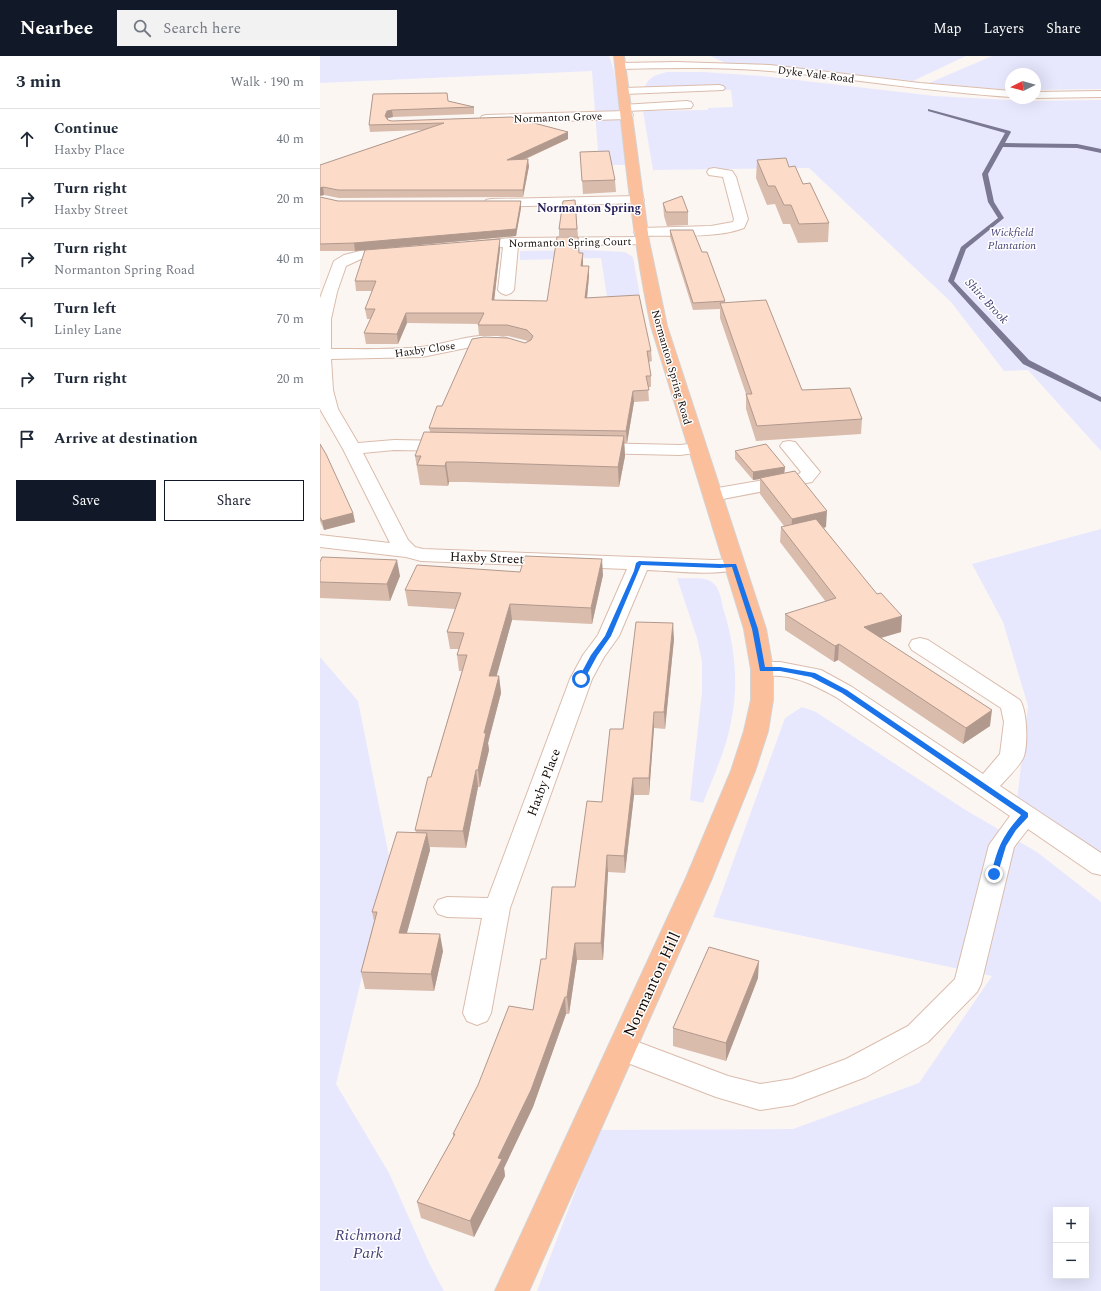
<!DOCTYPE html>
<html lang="en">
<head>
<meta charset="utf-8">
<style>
  :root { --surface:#fff; --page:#f2f2f3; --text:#1f2937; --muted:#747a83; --line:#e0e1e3; --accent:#111827 }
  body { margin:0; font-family:Spectral,serif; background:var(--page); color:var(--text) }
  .controls { position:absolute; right:12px; bottom:12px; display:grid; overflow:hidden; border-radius:0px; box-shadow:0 4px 16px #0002 }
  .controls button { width:36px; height:36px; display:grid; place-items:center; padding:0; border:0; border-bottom:1px solid var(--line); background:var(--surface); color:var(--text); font:20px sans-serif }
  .compass { position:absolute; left:685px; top:12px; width:36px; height:36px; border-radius:50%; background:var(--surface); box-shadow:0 4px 16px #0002; rotate:265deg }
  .stop { position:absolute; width:12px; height:12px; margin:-9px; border:3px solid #1a73e8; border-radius:50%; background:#fff }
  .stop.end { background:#1a73e8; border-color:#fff; box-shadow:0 1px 4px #0008 }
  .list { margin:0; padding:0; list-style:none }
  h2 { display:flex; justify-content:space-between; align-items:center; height:52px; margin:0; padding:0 16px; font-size:17px }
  h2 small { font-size:13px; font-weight:400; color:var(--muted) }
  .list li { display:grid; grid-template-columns:26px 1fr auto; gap:12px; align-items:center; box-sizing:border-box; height:60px; padding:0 16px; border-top:1px solid var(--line) }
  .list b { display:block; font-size:15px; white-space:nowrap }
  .list p { margin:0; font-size:13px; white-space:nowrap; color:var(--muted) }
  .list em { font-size:13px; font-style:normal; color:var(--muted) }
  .actions { display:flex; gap:8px; padding:12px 16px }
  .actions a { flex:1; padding:9px 0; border:1px solid var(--accent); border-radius:0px; text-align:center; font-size:14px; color:var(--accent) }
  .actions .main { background:var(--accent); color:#fff }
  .icon { flex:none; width:22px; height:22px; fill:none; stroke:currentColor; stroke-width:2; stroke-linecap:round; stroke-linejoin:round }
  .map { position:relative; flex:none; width:781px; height:1235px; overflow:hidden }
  header { display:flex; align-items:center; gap:24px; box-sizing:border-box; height:56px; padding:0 20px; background:var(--accent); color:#fff }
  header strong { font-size:19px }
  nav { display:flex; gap:22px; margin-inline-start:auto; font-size:14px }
  .search { width:280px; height:36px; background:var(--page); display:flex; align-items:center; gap:10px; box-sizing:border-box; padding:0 14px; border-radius:0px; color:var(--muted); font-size:15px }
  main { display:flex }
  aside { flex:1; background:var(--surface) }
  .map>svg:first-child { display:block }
  .green { fill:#e7e8fe; fill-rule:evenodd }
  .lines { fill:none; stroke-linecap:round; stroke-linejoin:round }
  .stream { fill:#7a7892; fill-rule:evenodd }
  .minor-casing { stroke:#dabcac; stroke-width:2 }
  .major-casing { stroke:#d5d3d2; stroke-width:2 }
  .minor { fill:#fff; fill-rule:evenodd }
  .major { fill:#fbbf9c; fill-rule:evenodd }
  .wall { fill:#dabcad }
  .shaded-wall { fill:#b1998d }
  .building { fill:#fddbc9; stroke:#b1998d }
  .route { fill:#1a73e8 }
  .labels { text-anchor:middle; stroke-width:3; stroke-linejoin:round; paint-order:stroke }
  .far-street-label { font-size:11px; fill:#140b06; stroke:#fff }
  .far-park-label { font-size:11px; font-style:italic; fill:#474478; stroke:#fff }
  .far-neighbourhood-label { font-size:12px; font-weight:bold; fill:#29215b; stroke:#fff }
  .far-water-label { font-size:12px; font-style:italic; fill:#423e73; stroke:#fff }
  .street-label { font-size:13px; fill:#140b06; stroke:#fff }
  .near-street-label { font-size:16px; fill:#140b06; stroke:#fff }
  .near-park-label { font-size:16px; font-style:italic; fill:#474478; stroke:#fff }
</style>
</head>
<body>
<header>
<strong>Nearbee</strong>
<div class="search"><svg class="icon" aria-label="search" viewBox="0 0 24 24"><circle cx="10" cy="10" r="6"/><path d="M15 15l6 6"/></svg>Search here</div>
<nav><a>Map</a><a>Layers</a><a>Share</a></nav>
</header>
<main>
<aside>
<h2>3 min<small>Walk · 190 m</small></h2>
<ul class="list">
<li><svg class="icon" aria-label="ahead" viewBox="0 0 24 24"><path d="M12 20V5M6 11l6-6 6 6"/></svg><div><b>Continue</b><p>Haxby Place</p></div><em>40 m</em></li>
<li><svg class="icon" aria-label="right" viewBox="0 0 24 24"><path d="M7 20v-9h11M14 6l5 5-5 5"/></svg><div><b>Turn right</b><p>Haxby Street</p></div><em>20 m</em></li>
<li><svg class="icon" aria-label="right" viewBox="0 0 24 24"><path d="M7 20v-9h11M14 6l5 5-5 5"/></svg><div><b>Turn right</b><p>Normanton Spring Road</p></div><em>40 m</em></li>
<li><svg class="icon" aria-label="left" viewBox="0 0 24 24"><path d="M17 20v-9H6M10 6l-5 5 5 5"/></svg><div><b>Turn left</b><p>Linley Lane</p></div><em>70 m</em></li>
<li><svg class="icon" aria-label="right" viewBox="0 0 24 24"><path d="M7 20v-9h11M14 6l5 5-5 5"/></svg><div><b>Turn right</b></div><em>20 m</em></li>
<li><svg class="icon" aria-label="arrive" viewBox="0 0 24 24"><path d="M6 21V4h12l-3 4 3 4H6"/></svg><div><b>Arrive at destination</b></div></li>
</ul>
<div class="actions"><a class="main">Save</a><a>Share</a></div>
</aside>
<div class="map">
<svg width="781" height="1235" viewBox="0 0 781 1235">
  <rect width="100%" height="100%" fill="#fcf6f3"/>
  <g class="green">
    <path d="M0 0H289L294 15 308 109H279L272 15 0 27Z"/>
    <path d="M390 0H646L593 25 462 10 406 7Z"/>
    <path d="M672 0H781V33L715 34V18H691V34L609 27Z"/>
    <path d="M347 16H383L442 20 615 40 708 45 781 44V395L708 314 684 315 631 246 489 112 333 114 323 55 388 54V52L413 51 411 34 322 37C328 22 331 20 347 16Z"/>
    <path d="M264 194 305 196 313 201 320 240 287 241 281 202 200 204V195Z"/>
    <path d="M781 473V802L697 744 708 650 683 566 652 508Z"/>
    <path d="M357 522C366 523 379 521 388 524 400 528 401 544 404 555 415 591 419 629 411 666 406 694 393 721 383 747L370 744 382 636V605L377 582Z"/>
    <path d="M0 601 38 645 70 805 16 1028 69 1117 110 1209 124 1235H0Z"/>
    <path d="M482 651 496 656 644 753 717 796 781 846V1235H217L279 1074 473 1073 599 1027 672 920 393 861 465 662ZM736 1154H766V1220H736Z"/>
  </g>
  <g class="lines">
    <path class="stream" d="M608 53 690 75 691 76 685 87 757 88 781 93V97L757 92 683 91 668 118 674 146 684 162 646 193 634 225 709 304 781 341V346L703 308 628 225 641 191 678 162 668 146 662 118 685 77 608 55Z"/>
    <defs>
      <g id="minor">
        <path d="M356 6 450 9 600 27 691 35V41C610 36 530 22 450 15 400 11 350 12 301 13L295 10 301 7Z"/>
        <path d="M399 29 403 30 405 32 403 34 304 38 300 37 298 35 300 33 304 32Z"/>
        <path d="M781 35V41L715 42H713H715V36Z"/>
        <path d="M367 45 371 46 373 49 371 52 307 55 311 56 313 59 311 62 307 63 166 67 162 66 160 63 162 60 166 59 306 55H302L300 52 302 49Z"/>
        <path d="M394 112 412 115 416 121 428 163 424 172C395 183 352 179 321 180L316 179 314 176 316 173 321 172 391 170 413 166 414 163 403 121 389 119 387 116 389 113Z"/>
        <path d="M317 140 322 141 324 144 322 147 171 151 166 150 164 147 166 144 171 143Z"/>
        <path d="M322 181 327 182 329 185 327 188 198 190 194 234 191 237 186 239 181 237 178 234 183 191 150 194 145 193 143 190 145 187 150 186 191 182Z"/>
        <path d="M73 192 78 193 80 196 78 199 41 203 26 210 17 236 11 263V293C41 293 71 294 101 291 130 288 158 274 187 282L189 285 187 288 151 291 102 301 11 303 13 334 18 353 38 387 74 384 130 385 136 386 139 390 136 394 130 395 74 394 43 397 88 484 95 491 103 493 393 504 414 503 421 505 424 509 421 513C393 520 356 515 327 514L299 580 284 601 272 623 190 852 171 957 167 965 157 969 147 965 143 957 162 862 127 861 118 858 114 851 118 844 127 841 168 842 250 623 263 599 278 579 307 513 101 505 86 501 0 491V479L70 487 23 393 0 353V242L14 205 24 199 40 195Z"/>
        <path d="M469 385 475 386 500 416 492 426 392 445 385 443 383 439 385 435 392 433 479 418 481 416 460 390 463 386Z"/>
        <path d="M274 387 360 389 377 387 383 388 386 392 383 396 360 399 274 397 268 396 265 392 268 388Z"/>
        <path d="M600 582 608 584 700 644C707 655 708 687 704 700 701 709 687 722 680 730L781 797V819L772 817 708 773 694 791 661 928 657 936 608 986 546 1021 483 1045 473 1049 440 1054 396 1041 292 1001 288 992 292 983 302 980 408 1020 440 1028 472 1023 526 1003 588 970 635 923 669 789 690 760 516 641C497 631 482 622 460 620 451 619 443 620 434 618L431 613 434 608 442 606H460L501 614 532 631 663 718 680 698 684 666 681 652 592 594 589 589 592 584Z"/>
      </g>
      <path id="major" d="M294 0H304L329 185 347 270 446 573 453 613V644L448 675 435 715 392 822 209 1235H175L366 822 411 715 424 675 431 644V613L424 573 331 270C312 181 304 90 294 0Z"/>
    </defs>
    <use href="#minor" class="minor-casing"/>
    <use href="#major" class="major-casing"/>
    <use href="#minor" class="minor"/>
    <use href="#major" class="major"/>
  </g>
  <g class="wall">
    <path d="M53 38 128 45 154 51V58L73 61 68 62V64L72 65 191 61 248 76V83L204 104 209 110 203 141 19 142 4 139 0 140V109L102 74 50 76 49 69Z"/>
    <path d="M260 96 295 124 296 136 263 138Z"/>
    <path d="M437 104 469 111 483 128 509 167 508 186 478 187 470 168H463L455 148 447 149 436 122Z"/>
    <path d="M0 141 18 145H201V152L196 180 35 195H0Z"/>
    <path d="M255 144 258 180H239V173Z"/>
    <path d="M343 147 368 156V169L347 170 344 160Z"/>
    <path d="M350 174 382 196 405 245V247L482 334 542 363 541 378 436 385 426 353V338L400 262V253L373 254 350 181Z"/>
    <path d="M180 193 174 244 227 245 259 197 263 207V210H269V220L267 242 331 295 332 305 329 306 331 320V331H328L329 345 314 346 307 387H304L305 400 299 431 146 426H129L128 430 100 429 95 400 110 376 109 372 122 350 205 287 208 285 188 280H159L158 269 159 268 87 267 78 288H46L44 277 51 263H47L45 253 52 235H36L35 225Z"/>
    <path d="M0 388 33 457 35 466 4 474 0 465Z"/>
    <path d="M415 395 465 411 464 417 506 471 504 472 581 576 561 582 670 670 643 688 518 604 514 606 465 574V558L506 546 460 486 461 471 464 470 440 438V423L433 424 415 403Z"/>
    <path d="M0 506 80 520 70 545 0 542Z"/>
    <path d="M200 516 283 519 272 568 192 564 176 620H179L181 637 168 687 169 694 160 731H158L146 792 110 791V794L87 877 123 895 114 935 45 933 41 916 54 865 52 856 96 776 95 774 142 615H139L137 599 139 593H130L127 576 135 553 88 550 85 534Z"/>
    <path d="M354 583 345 673 334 672 329 739H314L305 817 288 816 283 904H257L249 958H246L213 1051 184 1112 185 1120 154 1181 101 1162 97 1146 133 1081V1078L213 954 226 903 255 831 282 746 303 673Z"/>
    <path d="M438 922 406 1005 353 990V972Z"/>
  </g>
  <g class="shaded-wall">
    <path d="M72 54 73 61 68 62 66 67 65 60 67 55Z"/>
    <path d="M248 76V83L187 111V104Z"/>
    <path d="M208 103 209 110 203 141V134Z"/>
    <path d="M3 131 4 139 0 140V132Z"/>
    <path d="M201 145V152L196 180 35 195 34 187Z"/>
    <path d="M180 183V193L173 255 172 244Z"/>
    <path d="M263 197V207L262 220 261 210Z"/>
    <path d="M269 210V220L266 252 265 242Z"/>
    <path d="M86 257 87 267 78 288 77 278Z"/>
    <path d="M313 335 314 346 307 387 306 375Z"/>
    <path d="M304 380 305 400 299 431 298 411Z"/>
    <path d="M126 406 129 426 128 430 125 410Z"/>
    <path d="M465 411 464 419 440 422V423L433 424V416Z"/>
    <path d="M507 455 506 471 471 479 472 463Z"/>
    <path d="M33 457 35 466 4 474 2 465Z"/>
    <path d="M282 503 283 519 272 568 271 552Z"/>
    <path d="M77 504 80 520 70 545 67 528Z"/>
    <path d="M190 548 192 564 172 637 169 620Z"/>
    <path d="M582 560 581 576 543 587 544 571Z"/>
    <path d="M353 567 354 583 345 673 344 656Z"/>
    <path d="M519 588 518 604 514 606 515 590Z"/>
    <path d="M179 620 181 637 168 687 169 694 160 731 158 714 164 677Z"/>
    <path d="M672 654 670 670 643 688 646 672Z"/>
    <path d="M334 656V672L329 739V722Z"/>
    <path d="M156 714 158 731 146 792 143 775Z"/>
    <path d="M313 722 314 739 305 817 304 800Z"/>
    <path d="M107 777 110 794 82 894 79 877Z"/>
    <path d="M287 799 288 816 283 904 281 887Z"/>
    <path d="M120 878 123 895 114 935 111 918Z"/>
    <path d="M255 887 257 904 249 958 247 941Z"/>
    <path d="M439 905 438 922 406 1005V987Z"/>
    <path d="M245 941 246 958 213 1051 184 1112 185 1120 154 1181 150 1165Z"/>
  </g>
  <g class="building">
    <path d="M127 37 128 45 154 51 72 54 67 55 65 60 68 64 72 65 191 61 248 76 187 104 208 103 203 134H18L3 131 0 132V109L124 67 49 69 53 38Z"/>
    <path d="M289 95 295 124 262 125 260 96Z"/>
    <path d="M466 102 469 111 475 110 483 128 490 127 509 167 479 168 471 149H464L455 130H448L437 104Z"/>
    <path d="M362 140 368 156H346L343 147Z"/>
    <path d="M0 141 18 145H201L196 173 34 187 0 188Z"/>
    <path d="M255 144 257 173H239L243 145Z"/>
    <path d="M350 174H373L382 196H387L405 245 373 247Z"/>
    <path d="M237 181H258L259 197H263L261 210H269L265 242 319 239 331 295H327L331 320H326L329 334 313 335 306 375 109 372 117 350H122L152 283 164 281 188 282 205 287 211 284 213 280 207 274 187 269H158L164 257H86L77 278 44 277 55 253H45L56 225H35L45 194 180 183 172 244 227 245Z"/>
    <path d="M446 244 482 334 530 332 542 363 437 370 426 338H432L400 247Z"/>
    <path d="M104 376 304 380 298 411 143 406H126L125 410 97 409 101 400H95Z"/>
    <path d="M0 388 6 398 33 457 2 465 0 461Z"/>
    <path d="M446 388 465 411 433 416 415 395Z"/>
    <path d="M475 415 507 455 472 463 440 422Z"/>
    <path d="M496 463 557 538 561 537 582 560 544 571 672 654 646 672 519 588 515 590 465 558 516 542 461 471Z"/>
    <path d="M205 500 282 503 271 552 190 548 169 620H179L164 677H166L158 714H156L143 775 95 774 108 721H111L147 599H137L144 577 127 576 141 537 85 534 97 509 200 516Z"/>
    <path d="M2 501 77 504 67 528 0 526V506Z"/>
    <path d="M316 566 353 567 344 656H334L329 722H313L304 800 287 799 281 887H255L247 941H245L211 1034 178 1102 182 1103 150 1165 97 1146 135 1078H133L158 1029 189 950 213 954 221 903H226L232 831H255L267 745 282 746 290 673H303Z"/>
    <path d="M77 776 107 777 79 877 120 878 111 918 41 916 57 856H52Z"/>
    <path d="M389 891 439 905 406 987 353 972Z"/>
  </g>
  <path class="route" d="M319 505 400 508H416L438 573 445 611H460L495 617 527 634 708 757V761L696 774 686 790 677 820H672L671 818C678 791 682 780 701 759L522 637 491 621 460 615H440L432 573 412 511 400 512 321 509 291 580 277 600 264 624H259L258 623 271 599 285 580 314 515 316 507Z"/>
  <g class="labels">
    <g class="far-street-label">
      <text transform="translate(496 18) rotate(7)" y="4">Dyke Vale Road</text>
      <text transform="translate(238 61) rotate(-2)" y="4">Normanton Grove</text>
      <text transform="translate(250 186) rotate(-1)" y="4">Normanton Spring Court</text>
      <text transform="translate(105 293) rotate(-8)" y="4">Haxby Close</text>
      <text transform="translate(352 311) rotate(74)" y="4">Normanton Spring Road</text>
    </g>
    <g class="far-park-label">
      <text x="692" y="180">Wickfield<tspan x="692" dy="13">Plantation</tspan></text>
    </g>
    <g class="far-neighbourhood-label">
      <text x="269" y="156">Normanton Spring</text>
    </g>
    <g class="far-water-label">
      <text transform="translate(667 245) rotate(47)" y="4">Shire Brook</text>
    </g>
    <g class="street-label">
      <text transform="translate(167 501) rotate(2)" y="5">Haxby Street</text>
      <text transform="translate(223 726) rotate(-69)" y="5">Haxby Place</text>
    </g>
    <g class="near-street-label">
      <text transform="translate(331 928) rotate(-65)" y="6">Normanton Hill</text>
    </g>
    <g class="near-park-label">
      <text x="48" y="1184">Richmond<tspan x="48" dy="18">Park</tspan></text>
    </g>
  </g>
</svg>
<div class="controls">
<button>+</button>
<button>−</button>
</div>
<svg class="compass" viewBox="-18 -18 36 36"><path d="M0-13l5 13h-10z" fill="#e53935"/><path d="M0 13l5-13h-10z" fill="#747a83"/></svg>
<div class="stop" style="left:261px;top:623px"></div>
<div class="stop end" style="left:674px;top:818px"></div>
</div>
</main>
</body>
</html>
